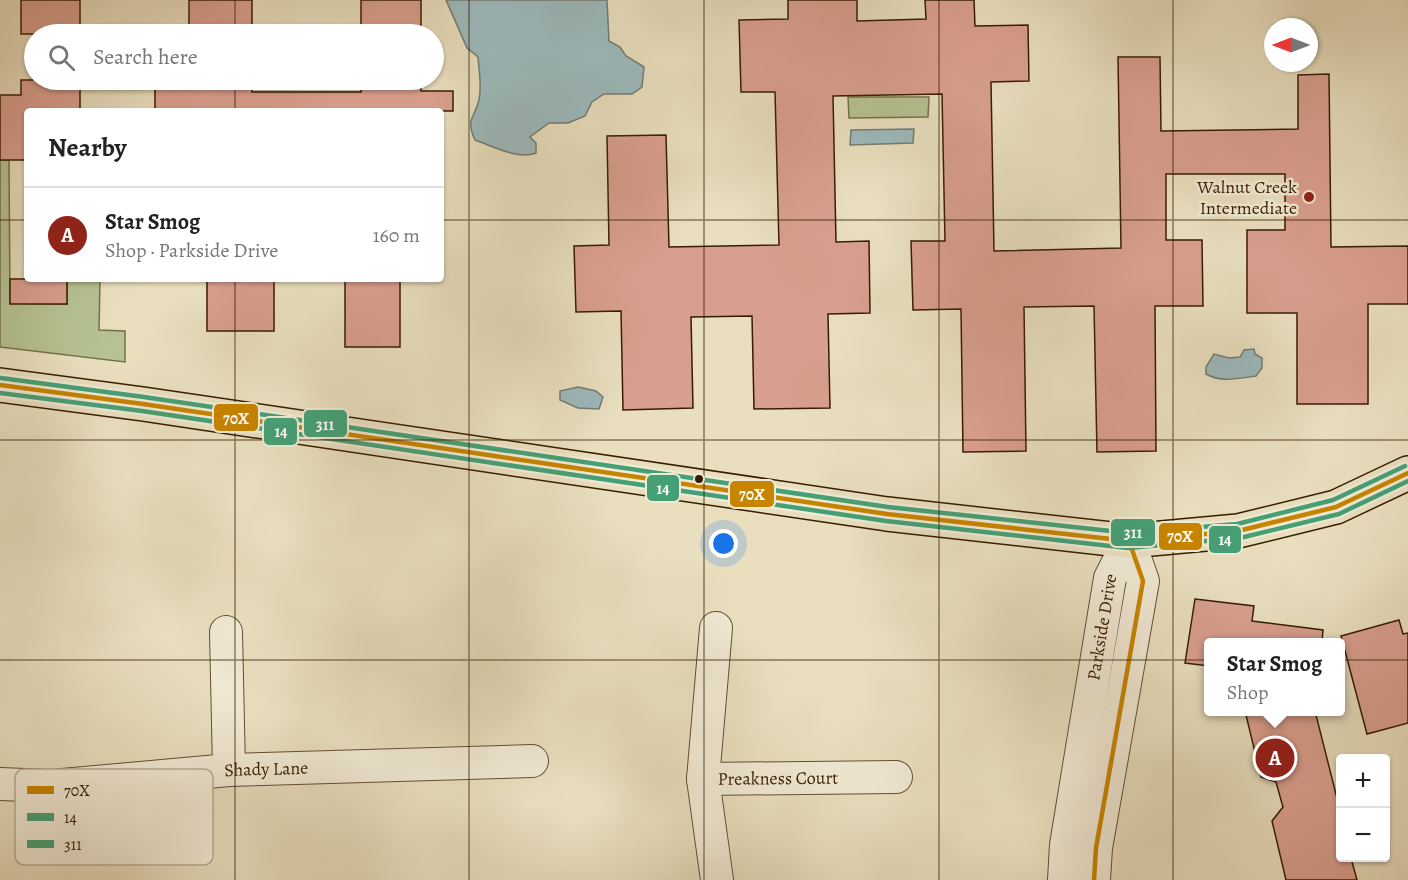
<!DOCTYPE html>
<html lang="en">
<head>
<meta charset="utf-8">
<style>
  :root { --surface:#fff; --page:#f6f6f6; --text:#222; --muted:#767676; --line:#e0e0e0; --accent:#8f2418 }
  body { margin:0; font-family:Alegreya,serif; background:var(--page); color:var(--text) }
  .controls { position:absolute; right:18px; bottom:18px; display:grid; overflow:hidden; border-radius:6px; box-shadow:0 2px 4px #0004 }
  .controls button { width:54px; height:54px; display:grid; place-items:center; padding:0; border:0; border-bottom:2px solid var(--line); background:var(--surface); color:var(--text); font:30px sans-serif }
  .compass { position:absolute; left:1264px; top:18px; width:54px; height:54px; border-radius:50%; background:var(--surface); box-shadow:0 2px 4px #0004; rotate:270deg }
  .you { position:absolute; left:724px; top:544px; width:21px; height:21px; margin:-15px; border:4px solid #fff; border-radius:50%; background:#1a73e8; box-shadow:0 0 0 9px #1a73e833 }
  .badge { display:grid; place-items:center; width:39px; height:39px; border-radius:50%; background:var(--accent); color:#fff; font-size:20px; font-weight:700 }
  .pin { position:absolute; translate:-50% -50%; border:3px solid #fff; box-shadow:0 2px 6px #0006 }
  .popup { position:absolute; left:1204px; top:638px; width:141px; height:78px; box-sizing:border-box; display:grid; place-content:center; border-radius:6px; background:var(--surface); filter:drop-shadow(0 2px 4px #0005); font-size:20px; white-space:nowrap; color:var(--muted) }
  .popup b { font-size:22px; color:var(--text) }
  .popup::after { content:''; position:absolute; left:50%; top:100%; margin-left:-12px; border:12px solid transparent; border-top-color:var(--surface) }
  .list { margin:0; padding:0; list-style:none }
  h2 { display:flex; justify-content:space-between; align-items:center; height:78px; margin:0; padding:0 24px; font-size:26px }
  h2 small { font-size:20px; font-weight:400; color:var(--muted) }
  .list li { display:grid; grid-template-columns:39px 1fr auto; gap:18px; align-items:center; box-sizing:border-box; height:96px; padding:0 24px; border-top:2px solid var(--line) }
  .list b { display:block; font-size:22px; white-space:nowrap }
  .list p { margin:0; font-size:20px; white-space:nowrap; color:var(--muted) }
  .list em { font-size:20px; font-style:normal; color:var(--muted) }
  .icon { flex:none; width:33px; height:33px; fill:none; stroke:currentColor; stroke-width:2; stroke-linecap:round; stroke-linejoin:round }
  .map { position:relative; flex:none; width:1408px; height:880px; overflow:hidden }
  .search { position:absolute; background:var(--surface); box-shadow:0 2px 4px #0004; left:24px; top:24px; width:420px; height:66px; display:flex; align-items:center; gap:15px; box-sizing:border-box; padding:0 21px; border-radius:33px; color:var(--muted); font-size:22px }
  .panel { position:absolute; background:var(--surface); box-shadow:0 2px 4px #0004; left:24px; top:108px; width:420px; height:174px; border-radius:6px }
  .map>svg:first-child { display:block }
  .green { fill:#b6c292; stroke:#767049; stroke-width:1.5 }
  .water { fill:#9cbabd; stroke:#747b71; stroke-width:1.5 }
  .building { fill:#d99f8e; stroke:#371d00; stroke-width:1.5 }
  .lines { fill:none; stroke-linecap:round; stroke-linejoin:round }
  .minor-casing { stroke:#644e30; stroke-width:34 }
  .major-casing { stroke:#371d00; stroke-width:36 }
  .minor { stroke:#f1ead5; stroke-width:32 }
  .major { stroke:#e9dfbf; stroke-width:33 }
  .bus-1-casing { stroke:#f1ead5; stroke-width:9 }
  .bus-2-casing { stroke:#f1ead5; stroke-width:9 }
  .bus-3-casing { stroke:#f1ead5; stroke-width:9 }
  .bus-1 { stroke:#c78400; stroke-width:4.5 }
  .bus-2 { stroke:#46a076; stroke-width:4.5 }
  .bus-3 { stroke:#46a076; stroke-width:4.5 }
  .grid { fill:none; stroke:#371d00; stroke-width:1.5; stroke-opacity:0.55 }
  .poi-dot { fill:#8f2418; stroke:#f1ead5; stroke-width:2 }
  .bus-dot { fill:#371d00; stroke:#f1ead5; stroke-width:2 }
  .labels { text-anchor:middle; stroke-width:5; stroke-linejoin:round; paint-order:stroke }
  .poi-label { font-size:18px; fill:#371d00; stroke:#f1ead5; text-anchor:end }
  .street-label { font-size:18px; fill:#371d00; stroke:#f1ead5 }
  .key { fill:#f1ead5; stroke:#b9ac95; stroke-width:1.5 }
  .key-label { font-size:16px; fill:#371d00 }
  .line-badge { stroke:#f1ead5; stroke-width:2 }
  .badge-label { font-size:16px; text-anchor:middle; font-weight:bold; fill:#fff }
</style>
</head>
<body>
<div class="map">
<svg width="1408" height="880" viewBox="0 0 1408 880">
  <rect width="100%" height="100%" fill="#e9dfbf"/>
  <filter id="stains"><feTurbulence type="fractalNoise" baseFrequency=".00333" numOctaves="4"/><feColorMatrix values="0 0 0 0 .2 0 0 0 0 .09 0 0 0 0 .02 0 0 0 .5 -.17"/></filter>
  <radialGradient id="worn" r=".72"><stop offset=".6" stop-color="#630" stop-opacity="0"/><stop offset="1" stop-color="#630" stop-opacity=".3"/></radialGradient>
  <g class="green">
    <path d="M848 97H929L928 117 849 118Z"/>
    <path d="M0 160H9L10 303 67 304V279H100L99 330 125 331V362L0 347Z"/>
  </g>
  <g class="water">
    <path d="M446 0H607L609 41 620 47 626 56 644 67 642 87 632 94H604L592 102 585 116 568 123H549L530 137 536 143V153C518 160 492 146 475 140 465 118 475 118 479 100 482 87 479 70 478 57L467 48Z"/>
    <path d="M914 129 913 143 850 145 851 130Z"/>
    <path d="M1254 349 1255 354 1262 358V368L1256 376C1240 378 1221 383 1206 374V367L1214 354 1229 358 1240 357 1244 350Z"/>
    <path d="M578 387 596 391 603 397 599 409 578 408 560 400V391Z"/>
  </g>
  <g class="building">
    <rect x="21" y="0" width="59" height="34"/>
    <rect x="189" y="0" width="63" height="34"/>
    <rect x="361" y="0" width="60" height="34"/>
    <path d="M788 0H857V21L926 19 925 0H974L975 26 1028 25 1029 81 991 82 994 251 1121 248 1118 57H1160L1161 131 1298 129V75L1329 74 1331 247 1408 246V304H1368V404H1297V313H1247V230H1285V174H1166V240H1202L1203 306H1155L1156 451 1097 452 1094 306 1024 307 1026 451 963 452 961 309 913 310 911 241H945L942 94 833 96 836 242 869 241 870 313 828 314 830 408 754 409 752 316 691 317 693 408 623 410 621 311 576 312 574 246 609 245 607 136 666 135 669 247 779 245 775 92H741L739 20 788 19Z"/>
    <path d="M21 80H80V111H27V160H0V95H21Z"/>
    <path d="M190 80H252V92H361V80H421V91H453V111H155V81H190Z"/>
    <rect x="10" y="279" width="57" height="25"/>
    <rect x="207" y="279" width="67" height="52"/>
    <rect x="345" y="279" width="55" height="68"/>
    <path d="M1195 599 1254 606 1252 621 1323 630 1322 642H1209V666L1185 663Z"/>
    <path d="M1399 620 1403 634 1408 633V723L1367 734 1341 636Z"/>
    <path d="M1245 711H1315L1341 814V858H1351L1357 880H1286L1272 821 1283 807 1276 782 1261 777Z"/>
  </g>
  <g class="lines">
    <defs>
      <g id="minor">
        <path d="M716 628 703 779 717 880"/>
        <path d="M226 632 229 770"/>
        <path id="s1" d="M703 779 896 777"/>
        <path id="s2" d="M0 784 51 786 229 770 532 761"/>
        <path id="s3" d="M1064 880 1066 845 1110 578 1129 541"/>
        <path d="M1094 880 1096 848 1143 581 1129 541"/>
      </g>
      <path id="major" d="M0 385 143 404 887 514 1129 541 1238 531 1336 507 1408 473"/>
    </defs>
    <use href="#minor" class="minor-casing"/>
    <use href="#major" class="major-casing"/>
    <use href="#minor" class="minor"/>
    <use href="#major" class="major"/>
    <defs>
      <g id="bus-1">
        <path d="M0 385 143 404 887 514 1129 541 1238 531 1336 507 1408 473"/>
        <path d="M1094 880 1096 848 1143 581 1129 541"/>
      </g>
      <path id="bus-2" d="M0 393 142 411 886 521 1128 548 1240 538 1339 514 1408 481"/>
      <path id="bus-3" d="M1 378 144 397 888 507 1129 533 1237 524 1333 500 1405 466"/>
    </defs>
    <use href="#bus-1" class="bus-1-casing"/>
    <use href="#bus-2" class="bus-2-casing"/>
    <use href="#bus-3" class="bus-3-casing"/>
    <use href="#bus-1" class="bus-1"/>
    <use href="#bus-2" class="bus-2"/>
    <use href="#bus-3" class="bus-3"/>
  </g>
  <path class="grid" d="M235 0V34M469 0V880M704 0V880M939 0V880M1173 0V880M235 80V111M0 220H27M441 220H1408M235 279V880M0 440H1408M0 660H1408"/>
  <circle class="poi-dot" cx="1309" cy="197" r="6"/>
  <circle class="bus-dot" cx="699" cy="479" r="5"/>
  <g class="labels">
    <g class="poi-label">
      <text x="1297" y="193">Walnut Creek<tspan x="1297" dy="21">Intermediate</tspan></text>
    </g>
    <g class="street-label">
      <text dy="6" stroke="none"><textPath href="#s3" startOffset="256">Parkside Drive</textPath></text>
      <text dy="6" stroke="none"><textPath href="#s2" startOffset="267">Shady Lane</textPath></text>
      <text dy="6" stroke="none"><textPath href="#s1" startOffset="75">Preakness Court</textPath></text>
    </g>
  </g>
  <rect x="15" y="769" width="198" height="96" rx="9" class="key"/>
  <rect x="27" y="786" width="27" height="8" fill="#c78400"/>
  <rect x="27" y="813" width="27" height="8" fill="#46a076"/>
  <rect x="27" y="840" width="27" height="8" fill="#46a076"/>
  <g class="key-label">
    <text x="64" y="796">70X</text>
    <text x="64" y="823">14</text>
    <text x="64" y="850">311</text>
  </g>
  <g class="line-badge">
    <rect x="213" y="403" width="46" height="29" rx="6" fill="#c78400"/>
    <rect x="303" y="409" width="45" height="29" rx="6" fill="#46a076"/>
    <rect x="263" y="417" width="35" height="29" rx="6" fill="#46a076"/>
    <rect x="646" y="474" width="34" height="28" rx="6" fill="#46a076"/>
    <rect x="729" y="480" width="46" height="28" rx="6" fill="#c78400"/>
    <rect x="1110" y="518" width="46" height="29" rx="6" fill="#46a076"/>
    <rect x="1158" y="522" width="45" height="29" rx="6" fill="#c78400"/>
    <rect x="1208" y="525" width="34" height="29" rx="6" fill="#46a076"/>
  </g>
  <g class="badge-label">
    <text x="236" y="424">70X</text>
    <text x="325" y="430">311</text>
    <text x="281" y="437">14</text>
    <text x="663" y="494">14</text>
    <text x="752" y="500">70X</text>
    <text x="1133" y="538">311</text>
    <text x="1180" y="542">70X</text>
    <text x="1225" y="545">14</text>
  </g>
  <rect width="100%" height="100%" filter="url(#stains)"/>
  <rect width="100%" height="100%" fill="url(#worn)"/>
</svg>
<div class="controls">
<button>+</button>
<button>−</button>
</div>
<svg class="compass" viewBox="-18 -18 36 36"><path d="M0-13l5 13h-10z" fill="#e53935"/><path d="M0 13l5-13h-10z" fill="#767676"/></svg>
<div class="you"></div>
<div class="pin badge" style="left:1275px;top:758px">A</div>
<div class="popup"><b>Star Smog</b>Shop</div>
<div class="search"><svg class="icon" aria-label="search" viewBox="0 0 24 24"><circle cx="10" cy="10" r="6"/><path d="M15 15l6 6"/></svg>Search here</div>
<section class="panel">
<h2>Nearby<small></small></h2>
<ul class="list">
<li><span class="badge">A</span><div><b>Star Smog</b><p>Shop · Parkside Drive</p></div><em>160 m</em></li>
</ul>
</section>
</div>
</body>
</html>
